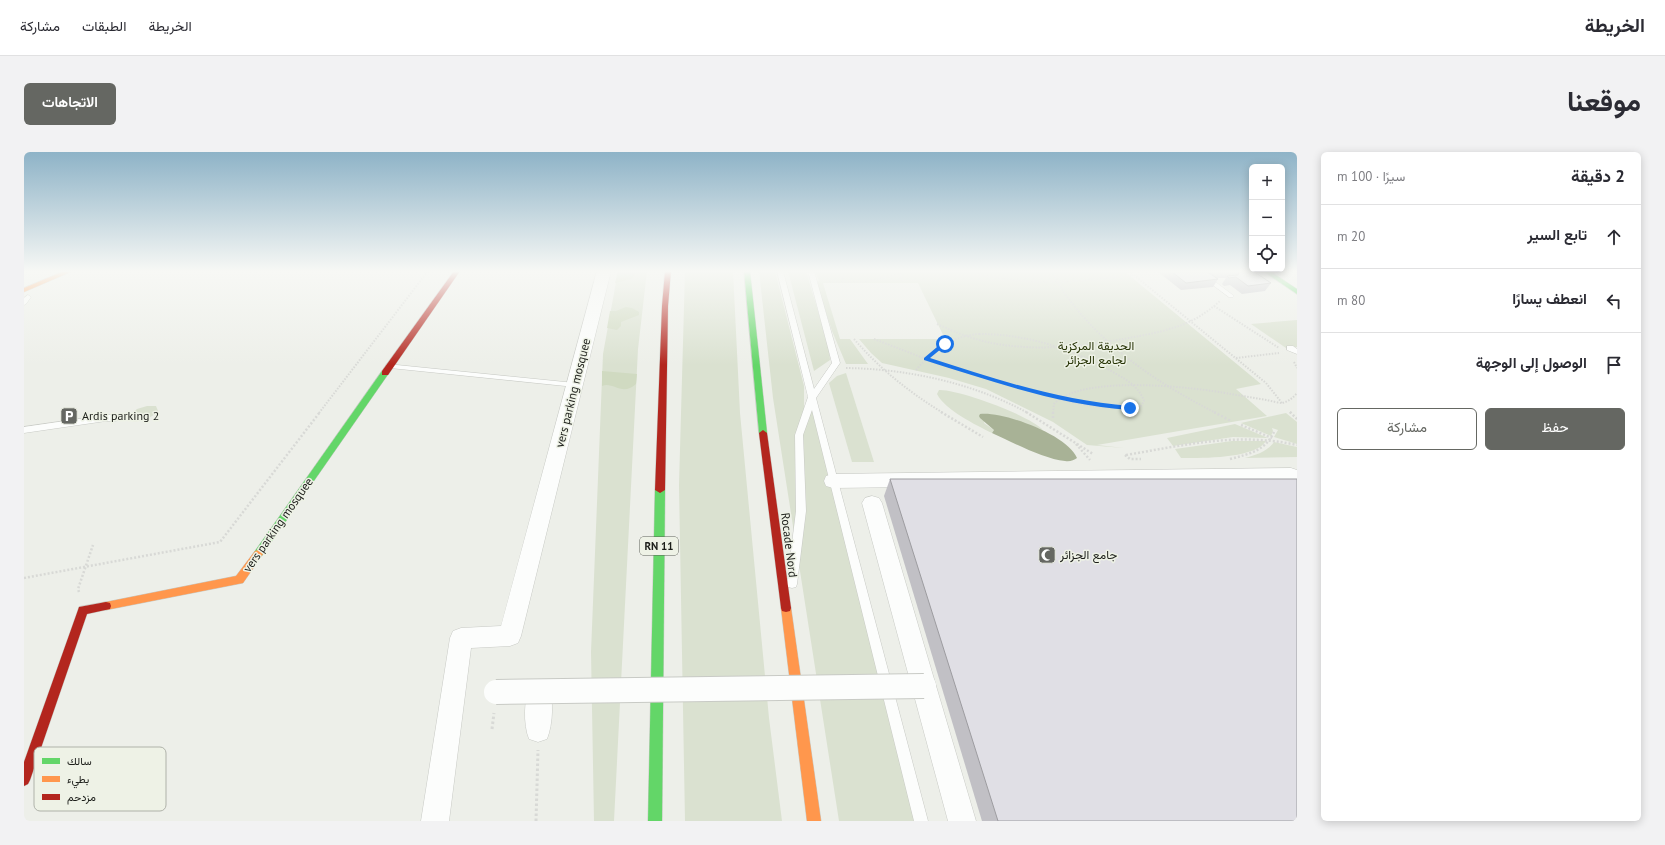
<!DOCTYPE html>
<html lang="ar">
<head>
<meta charset="utf-8">
<style>
  :root { --surface:#fff; --page:#f2f2f3; --text:#2b2b33; --muted:#7c7c81; --line:#e1e1e2; --accent:#656762 }
  body { margin:0; font-family:"PT Sans",Vazirmatn,sans-serif; background:var(--page); color:var(--text); direction:rtl }
  .controls { position:absolute; right:12px; top:12px; display:grid; overflow:hidden; border-radius:6px; box-shadow:0 2px 10px #0003 }
  .controls button { width:36px; height:36px; display:grid; place-items:center; padding:0; border:0; border-bottom:1px solid var(--line); background:var(--surface); color:var(--text); font:20px sans-serif }
  .stop { position:absolute; width:12px; height:12px; margin:-9px; border:3px solid #1a73e8; border-radius:50%; background:#fff }
  .stop.end { background:#1a73e8; border-color:#fff; box-shadow:0 1px 4px #0008 }
  .list { margin:0; padding:0; list-style:none }
  h2 { display:flex; justify-content:space-between; align-items:center; height:52px; margin:0; padding:0 16px; font-size:17px }
  h2 small { font-size:13px; font-weight:400; color:var(--muted) }
  .list li { display:grid; grid-template-columns:26px 1fr auto; gap:12px; align-items:center; box-sizing:border-box; height:64px; padding:0 16px; border-top:1px solid var(--line) }
  .list b { display:block; font-size:15px; white-space:nowrap }
  .list em { font-size:13px; font-style:normal; color:var(--muted) }
  .actions { display:flex; gap:8px; padding:12px 16px }
  .actions a { flex:1; padding:9px 0; border:1px solid var(--accent); border-radius:6px; text-align:center; font-size:14px; color:var(--accent) }
  .actions .main { background:var(--accent); color:#fff }
  .icon { flex:none; width:22px; height:22px; fill:none; stroke:currentColor; stroke-width:2; stroke-linecap:round; stroke-linejoin:round }
  .map { position:relative; flex:none; width:1273px; height:669px; overflow:hidden; direction:ltr; border-radius:6px }
  header { display:flex; align-items:center; gap:24px; box-sizing:border-box; height:56px; padding:0 20px; background:var(--surface); border-bottom:1px solid var(--line) }
  header strong { font-size:19px }
  nav { display:flex; gap:22px; margin-inline-start:auto; font-size:14px }
  .intro { display:flex; align-items:center; justify-content:space-between; box-sizing:border-box; height:96px; padding:0 24px }
  h1 { margin:0; font-size:28px }
  .button { padding:10px 18px; border-radius:6px; background:var(--accent); color:#fff; font-size:14px; font-weight:700 }
  main { display:flex; gap:24px; padding:0 24px }
  aside { flex:1; background:var(--surface); border-radius:6px; box-shadow:0 2px 10px #0003 }
  .map>svg:first-child { display:block }
  .green { fill:#dae1d0 }
  .forest { fill:#d0dac1 }
  .water { fill:#a8b296 }
  .lines { fill:none; stroke-linecap:round; stroke-linejoin:round }
  .lane-casing { stroke:#c8cac5; stroke-width:1 }
  .street-casing { stroke:#c8cac5; stroke-width:1 }
  .fast-casing { stroke:#c8cac5; stroke-width:1 }
  .slow-casing { stroke:#c8cac5; stroke-width:1 }
  .jam-casing { stroke:#c8cac5; stroke-width:1 }
  .path-far2 { stroke:#d8d9d6; stroke-width:2; stroke-dasharray:1.5 1.5; stroke-linecap:butt }
  .path-far1 { stroke:#d8d9d6; stroke-width:2.5; stroke-dasharray:2 2; stroke-linecap:butt }
  .path { stroke:#d8d9d6; stroke-width:3; stroke-dasharray:2.5 2.5; stroke-linecap:butt }
  .lane { fill:#fcfdfc; fill-rule:evenodd }
  .street { fill:#fcfdfc; fill-rule:evenodd }
  .fast { fill:#63d668; fill-rule:evenodd }
  .slow { fill:#ff974d; fill-rule:evenodd }
  .jam { fill:#b3261e; fill-rule:evenodd }
  .street-bridge-casing { stroke:#c8cac5; stroke-width:26; stroke-linecap:butt }
  .street-bridge { stroke:#fcfdfc; stroke-width:24 }
  .wall { fill:#c1c0c5 }
  .building { fill:#e0dfe5; stroke:#9d9ca0 }
  .route { fill:#1a73e8 }
  .labels { text-anchor:middle; stroke-width:3; stroke-linejoin:round; paint-order:stroke }
  .shield { fill:#eef2e6; stroke:#5b5e57; stroke-width:1 }
  .shield-label { font-size:11px; font-weight:bold; fill:#1c1e1a }
  .park-label { font-size:12px; fill:#273406; stroke:#eef2e6 }
  .street-label { font-size:12px; fill:#1c1e1a; stroke:#eef2e6 }
  .poi-label { font-size:12px; fill:#1c1e1a; stroke:#eef2e6; text-anchor:start }
  .key { fill:#eef2e6; stroke:#afb2a9; stroke-width:1 }
  .key-label { font-size:11px; fill:#1c1e1a }
</style>
</head>
<body>
<header>
<strong>الخريطة</strong>
<nav><a>الخريطة</a><a>الطبقات</a><a>مشاركة</a></nav>
</header>
<div class="intro"><h1>موقعنا</h1><a class="button">الاتجاهات</a></div>
<main>
<aside>
<h2>2 دقيقة<small>سيرًا · 100 m</small></h2>
<ul class="list">
<li><svg class="icon" aria-label="ahead" viewBox="0 0 24 24"><path d="M12 20V5M6 11l6-6 6 6"/></svg><div><b>تابع السير</b></div><em>20 m</em></li>
<li><svg class="icon" aria-label="left" viewBox="0 0 24 24"><path d="M17 20v-9H6M10 6l-5 5 5 5"/></svg><div><b>انعطف يسارًا</b></div><em>80 m</em></li>
<li><svg class="icon" aria-label="arrive" viewBox="0 0 24 24"><path d="M6 21V4h12l-3 4 3 4H6"/></svg><div><b>الوصول إلى الوجهة</b></div></li>
</ul>
<div class="actions"><a class="main">حفظ</a><a>مشاركة</a></div>
</aside>
<div class="map">
<svg width="1273" height="669" viewBox="0 0 1273 669">
  <rect width="100%" height="100%" fill="#edefe9"/>
  <g class="green">
    <path d="M594 119H623L614 197 590 669H570L567 500 579 202Z"/>
    <path d="M661 119H709L716 261 745 566 758 669H661L655 333Z"/>
    <path d="M735 119H751L780 234V268L788 246 897 669H815L749 246Z"/>
    <path d="M764 119H782L805 196 806 208 790 219Z"/>
    <path d="M791 119H1100L1237 232 1212 237 1243 264 1073 293 1100 296 1063 293 1029 270 962 237 925 226 858 211 847 201 835 187H921L894 131H799L816 187H826L844 212H822L808 179 793 133V130L795 129Z"/>
    <path d="M1273 168V195L1262 196 1227 172Z"/>
    <path d="M822 221 850 310H828L805 231 813 224Z"/>
    <path d="M915 238C934 237 1007 264 1019 278L985 266 963 262 960 271 970 278 968 281C952 273 921 258 913 242Z"/>
    <path d="M123 254H132L134 259C126 267 119 270 108 269L106 263 113 257Z"/>
    <path d="M1262 261 1273 270V292L1250 285 1254 278 1248 276 1249 279 1247 284 1217 271Z"/>
    <path d="M1211 272 1244 286 1209 285 1149 294 1143 286Z"/>
    <path d="M1208 289H1242C1231 307 1177 306 1157 306L1151 297Z"/>
    <path d="M1250 290 1273 295V305L1221 306C1232 303 1243 300 1250 290Z"/>
  </g>
  <g class="forest">
    <path d="M594 119H614L607 127 591 131Z"/>
    <path d="M602 155 608 156 615 160V163L597 170V174L593 178 583 176 586 159H592Z"/>
    <path d="M578 219 613 222 612 232C598 245 589 229 578 234Z"/>
  </g>
  <path class="water" d="M956 262C979 259 1044 283 1053 306 1050 308 1046 310 1041 309 1020 307 990 291 970 282L968 281 970 278 956 266 955 264Z"/>
  <g class="lines">
    <defs>
      <g id="lane">
        <path d="M753 119H759L790 237 808 211 784 119H790L816 211 792 246 904 669H890L788 258 779 283 782 359 773 432 772 435 768 436 764 435 763 432 772 359 771 283 784 245Z"/>
        <path d="M1170 119H1177L1210 144 1209 145H1205Z"/>
        <path d="M4 143 7 145 2 152 0 153V146Z"/>
        <path d="M1263 194H1269L1273 197V202L1263 198Z"/>
        <path d="M363 212 551 231 555 233 551 235 366 216 362 214Z"/>
        <path d="M82 263H92L96 266 92 269H82L0 281V275Z"/>
      </g>
      <g id="street">
        <path d="M573 119H587L497 484 494 491 486 494 447 496 425 669H397L426 486 429 479 437 476 477 474Z"/>
        <path d="M1267 316 1273 318V336L1266 334 1262 330 809 336 802 334 800 329 802 324 809 322Z"/>
        <path d="M848 344 855 346 858 351 952 669H924L838 351 841 346Z"/>
        <path d="M515 529 524 532C530 547 529 572 523 587L514 590 505 587C499 572 500 547 506 532Z"/>
      </g>
      <g id="fast">
        <path d="M720 119H726L743 281 739 284 735 281Z"/>
        <path d="M1239 119H1246L1273 137V142Z"/>
        <path d="M358 219H364L365 221 237 405 234 406 231 405 229 402 231 399Z"/>
        <path d="M636 335 641 338 638 669H624L631 338Z"/>
      </g>
      <g id="slow">
        <path d="M40 119H49L0 140V136Z"/>
        <path d="M234 398 237 399 239 402 219 431 82 458 78 457 77 454 78 451 82 450 212 424 231 399Z"/>
        <path d="M762 452 766 453 767 456 797 669H783L757 456 758 453Z"/>
      </g>
      <g id="jam">
        <path d="M430 119H436L364 223H358V219Z"/>
        <path d="M641 119H647L644 154 641 338 636 341 631 338 638 154Z"/>
        <path d="M739 278 743 281 767 456 766 459 762 460 758 459 757 456 735 281Z"/>
        <path d="M82 450 86 451 87 454 86 457 63 462 6 628 4 632 0 634V610L54 458 55 455Z"/>
      </g>
    </defs>
    <use href="#lane" class="lane-casing"/>
    <use href="#street" class="street-casing"/>
    <use href="#fast" class="fast-casing"/>
    <use href="#slow" class="slow-casing"/>
    <use href="#jam" class="jam-casing"/>
    <g class="path-far2">
      <path d="M877 119 878 131"/>
      <path d="M945 119C1003 136 1050 130 1109 123"/>
      <path d="M1028 119C1032 127 1036 135 1042 143 1078 194 1136 233 1192 261"/>
      <path d="M1105 119 1242 231 1258 251"/>
      <path d="M802 130H841L886 119"/>
      <path d="M818 130 819 119"/>
      <path d="M1190 154 1255 196"/>
      <path d="M913 172C935 182 956 190 980 193 1023 199 1067 193 1110 185 1131 181 1152 177 1171 167 1180 162 1188 156 1196 149"/>
      <path d="M955 182C1002 182 1046 196 1087 219 1100 226 1115 234 1120 249L1117 254C1073 263 1012 240 970 228 948 221 924 216 902 207 917 193 935 183 955 182Z"/>
      <path d="M830 187C856 217 885 240 919 261"/>
      <path d="M850 187 902 207"/>
      <path d="M1212 206 1255 201"/>
      <path d="M1270 210 1273 216"/>
      <path d="M822 216C885 217 949 231 1004 261"/>
      <path d="M892 218 902 207"/>
      <path d="M1266 260 1267 261"/>
      <path d="M295 261 404 119"/>
      <path d="M1029 261 1030 252C1057 222 1170 235 1207 242 1219 244 1231 246 1243 248 1248 249 1254 251 1258 251 1264 250 1270 245 1273 241"/>
    </g>
    <g class="path-far1">
      <path d="M917 260 959 285"/>
      <path d="M1002 260 1069 302"/>
      <path d="M1029 260V267"/>
      <path d="M1190 260 1207 269"/>
      <path d="M1266 260 1273 267"/>
      <path d="M1217 273 1248 286"/>
      <path d="M1052 292 1066 308"/>
      <path d="M1101 303 1106 307H1117"/>
      <path d="M1102 303C1161 293 1213 280 1273 293"/>
      <path d="M1206 307C1225 302 1241 299 1250 280"/>
      <path d="M0 426 196 390 296 260"/>
      <path d="M55 440 54 437 69 393"/>
    </g>
    <g class="path">
      <path d="M468 577 470 561"/>
      <path d="M512 669 514 598"/>
    </g>
    <use href="#lane" class="lane"/>
    <use href="#street" class="street"/>
    <use href="#fast" class="fast"/>
    <use href="#slow" class="slow"/>
    <use href="#jam" class="jam"/>
    <defs>
      <path id="street-bridge" d="M472 540 900 534"/>
    </defs>
    <use href="#street-bridge" class="street-bridge-casing"/>
    <use href="#street-bridge" class="street-bridge"/>
  </g>
  <g class="wall">
    <path d="M1133 119H1166L1162 120 1170 119H1229L1247 131 1241 139 1218 142 1206 133 1200 134 1198 132 1202 126H1192L1194 127 1189 135 1157 138Z"/>
    <path d="M866 327 1273 669H958L860 344Z"/>
  </g>
  <g class="building">
    <path d="M1147 119H1160L1162 120 1170 119H1182L1194 127 1162 131Z"/>
    <path d="M1215 119H1229L1247 131 1224 134 1212 125 1205 126 1203 124 1214 123Z"/>
    <path d="M866 327H1273V669H974Z"/>
  </g>
  <linearGradient id="sky" x2="0" y2="1"><stop stop-color="#8eb3c7"/><stop offset="0.56" stop-color="#f7f8f5"/><stop offset="1" stop-color="#f7f8f5" stop-opacity="0"/></linearGradient>
  <rect width="1273" height="213" fill="url(#sky)"/>
  <path class="route" d="M919 190 923 192 906 206C971 227 1037 249 1106 254L1108 256 1106 258C1035 253 967 229 900 208V206Z"/>
  <defs>
    <symbol id="parking-square" viewBox="-11 -11 22 22"><rect x="-9" y="-9" width="18" height="18" rx="4" fill="#656762" stroke="#eef2e6"/><path d="M-3.5-5.5H1a3.5 3.5 0 0 1 0 7H-1V5.5H-3.5ZM-1-3.4V-.6H.8a1.4 1.4 0 0 0 0-2.8Z" fill="#fff"/></symbol>
    <symbol id="mosque-square" viewBox="-11 -11 22 22"><rect x="-9" y="-9" width="18" height="18" rx="4" fill="#656762" stroke="#eef2e6"/><path d="M3.5-4.9A6 6 0 1 0 3.5 4.9A5 5 0 1 1 3.5-4.9Z" fill="#fff"/></symbol>
  </defs>
  <g fill-rule="evenodd">
    <use href="#parking-square" x="35" y="254" width="20" height="20"/>
    <use href="#mosque-square" x="1013" y="393" width="20" height="20"/>
  </g>
  <g class="labels">
    <rect class="shield" x="616" y="385" width="38" height="18" rx="3"/>
    <g class="shield-label">
      <text x="635" y="398">RN 11</text>
    </g>
    <g class="park-label">
      <text x="1072" y="198">الحديقة المركزية<tspan x="1072" dy="14">لجامع الجزائر</tspan></text>
    </g>
    <g class="street-label">
      <text transform="translate(549 241) rotate(-76)" y="4">vers parking mosquee</text>
      <text transform="translate(254 373) rotate(-55)" y="4">vers parking mosquee</text>
      <text transform="translate(765 393) rotate(83)" y="4">Rocade Nord</text>
    </g>
    <g class="poi-label">
      <text x="58" y="268">Ardis parking 2</text>
      <text x="1036" y="407">جامع الجزائر</text>
    </g>
  </g>
  <rect x="10" y="595" width="132" height="64" rx="6" class="key"/>
  <rect x="18" y="606" width="18" height="6" fill="#63d668"/>
  <rect x="18" y="624" width="18" height="6" fill="#ff974d"/>
  <rect x="18" y="642" width="18" height="6" fill="#b3261e"/>
  <g class="key-label">
    <text x="43" y="613">سالك</text>
    <text x="43" y="631">بطيء</text>
    <text x="43" y="649">مزدحم</text>
  </g>
</svg>
<div class="controls">
<button>+</button>
<button>−</button>
<button><svg class="icon" aria-label="locate" viewBox="0 0 24 24"><circle cx="12" cy="12" r="6"/><path d="M12 2v4M12 18v4M2 12h4M18 12h4"/></svg></button>
</div>
<div class="stop" style="left:921px;top:192px"></div>
<div class="stop end" style="left:1106px;top:256px"></div>
</div>
</main>
</body>
</html>
